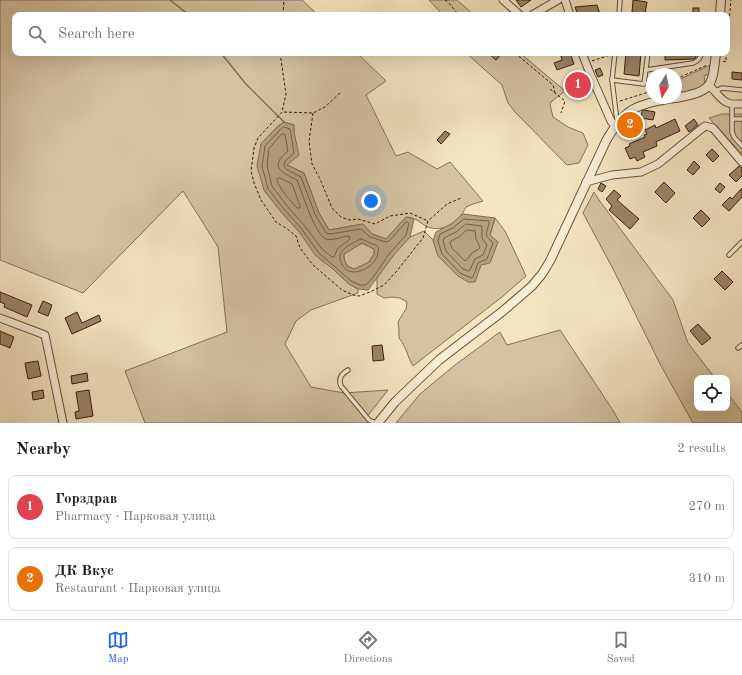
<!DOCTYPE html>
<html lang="en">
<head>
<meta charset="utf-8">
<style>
  :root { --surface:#fff; --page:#f6f6f6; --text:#202124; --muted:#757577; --line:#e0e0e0; --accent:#2563eb }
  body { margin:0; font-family:"Old Standard TT",serif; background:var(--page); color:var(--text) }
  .controls { position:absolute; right:12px; bottom:12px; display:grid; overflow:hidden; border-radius:8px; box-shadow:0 4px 16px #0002 }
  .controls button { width:36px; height:36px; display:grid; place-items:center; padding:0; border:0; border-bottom:1px solid var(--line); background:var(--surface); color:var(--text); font:20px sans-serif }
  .compass { position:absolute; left:646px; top:68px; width:36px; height:36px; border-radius:50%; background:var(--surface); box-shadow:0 4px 16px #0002; rotate:190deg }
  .you { position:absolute; left:371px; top:201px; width:14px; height:14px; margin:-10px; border:3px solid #fff; border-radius:50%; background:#1a73e8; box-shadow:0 0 0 6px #1a73e833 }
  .badge { display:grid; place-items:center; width:26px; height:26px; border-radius:50%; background:var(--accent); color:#fff; font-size:13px; font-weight:700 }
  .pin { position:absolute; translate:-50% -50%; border:2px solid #fff; box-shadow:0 1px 4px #0006 }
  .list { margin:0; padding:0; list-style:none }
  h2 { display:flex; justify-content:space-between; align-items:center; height:52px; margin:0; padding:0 16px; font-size:17px }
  h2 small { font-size:13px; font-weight:400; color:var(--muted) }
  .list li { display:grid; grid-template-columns:26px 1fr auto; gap:12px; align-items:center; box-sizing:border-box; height:64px; margin:0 8px 8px; padding:0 8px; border:1px solid var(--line); border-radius:8px }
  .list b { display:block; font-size:15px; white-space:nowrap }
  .list p { margin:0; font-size:13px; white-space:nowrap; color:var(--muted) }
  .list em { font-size:13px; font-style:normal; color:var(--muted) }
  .icon { flex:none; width:22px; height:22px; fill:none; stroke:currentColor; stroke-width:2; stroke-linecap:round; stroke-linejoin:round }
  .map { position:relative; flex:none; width:742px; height:423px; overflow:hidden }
  .search { position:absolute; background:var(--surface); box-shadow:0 4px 16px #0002; left:12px; right:12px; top:12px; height:44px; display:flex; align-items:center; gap:10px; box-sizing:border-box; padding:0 14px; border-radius:8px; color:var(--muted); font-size:15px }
  .sheet { height:196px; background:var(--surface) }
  nav { display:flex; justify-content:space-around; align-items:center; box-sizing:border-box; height:56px; border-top:1px solid var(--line); background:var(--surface); font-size:11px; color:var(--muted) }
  nav a { display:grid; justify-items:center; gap:2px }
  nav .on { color:var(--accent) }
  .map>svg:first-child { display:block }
  .green { fill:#d5c2a1; stroke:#886f54 }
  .water { fill:#b5a081; stroke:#856b51; fill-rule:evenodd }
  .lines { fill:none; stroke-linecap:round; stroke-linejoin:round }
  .shore { stroke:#785e44; stroke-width:1 }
  .stream { stroke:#856b51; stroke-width:1.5 }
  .building { fill:#9c8468; stroke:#3c1c08 }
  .service-casing { stroke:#6a4e36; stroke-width:5.5 }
  .minor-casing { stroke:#6a4e36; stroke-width:9 }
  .tertiary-casing { stroke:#6a4e36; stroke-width:10 }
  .path { stroke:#3c1c08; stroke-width:1; stroke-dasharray:3 2; stroke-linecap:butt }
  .service { stroke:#f8edd6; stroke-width:3.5 }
  .minor { stroke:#f8edd6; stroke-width:7 }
  .tertiary { stroke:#f8edd6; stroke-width:8 }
</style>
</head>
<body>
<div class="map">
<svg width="742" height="423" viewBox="0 0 742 423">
  <rect width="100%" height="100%" fill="#f4e4c0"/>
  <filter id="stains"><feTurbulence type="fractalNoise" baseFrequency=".005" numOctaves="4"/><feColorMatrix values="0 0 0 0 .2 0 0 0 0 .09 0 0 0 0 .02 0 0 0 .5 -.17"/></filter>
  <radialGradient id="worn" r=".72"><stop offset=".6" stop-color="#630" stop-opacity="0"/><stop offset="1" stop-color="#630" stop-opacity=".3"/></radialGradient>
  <g class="green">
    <path d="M0 0H302L318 15H15V53H357L386 81 366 95 396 156 408 152 437 169 450 162 483 201 473 204 466 207C460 221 444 233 428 227 423 225 419 221 415 219 412 218 409 217 406 217L386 239 372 234 363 224 329 230 319 213 304 173 287 165 294 132V125L284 122 277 127 261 144 264 190 281 212 334 270 349 284 358 289V293L311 310 296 321 285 344 311 387 344 393 388 390 366 418 372 422 371 423H145L125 371 227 332 218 247 183 191 83 293 0 260Z"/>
    <path d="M429 0H457L474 15H443Z"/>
    <path d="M466 53H520L565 91 552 101 550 104 553 117 568 127 583 133 588 145 579 163 567 165 515 112 508 103 502 85Z"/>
    <path d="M710 65V73L704 76 705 82C699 92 687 93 676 95V81Z"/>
    <path d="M722 114H742V154L709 118Z"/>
    <path d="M594 192 599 200 673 300 688 343 715 378H697V408H727V393L742 412V423H693L660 364 612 267 583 213Z"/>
    <path d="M495 218 505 231 526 276 502 297 413 366C407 356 407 348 399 338V330L398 322 406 309 407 302 400 298 392 297 384 298 377 294V278L392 256 410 237 424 231 433 240 438 256 448 264 490 235Z"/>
    <path d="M362 243 374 249V254L369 262 361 266 354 269 347 266 344 259V254L352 249Z"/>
    <path d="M560 330 614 412 620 423H396L420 394 455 365 500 332 507 345Z"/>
  </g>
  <g class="water">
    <path d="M284 122 294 125V132L299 155 287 165 304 173 319 213 329 230 363 224 372 234 386 239 406 217 414 219 410 237 393 256 377 278 368 290 358 289 349 284 334 270 315 255 298 230 281 212 264 190 257 166 261 144 277 127ZM362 243 374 249V254L369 262 361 266 354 269 347 266 344 259V254L352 249Z"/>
    <path d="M463 214 495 218 490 235 498 242 490 263 481 265 475 282H468L458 276 438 256 433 240 436 232 451 224Z"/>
  </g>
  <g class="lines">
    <g class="shore">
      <path d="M284 127 290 129 294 153 285 161 284 166 286 169 301 177 315 214 326 233 330 234 361 229 370 237 386 242 389 241 406 222H407L409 223 406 235 389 254 374 276 366 285H360L351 281 318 252 301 228 284 209 268 189 262 166 265 146 280 130Z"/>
      <path d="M282 134H284L285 135 288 151C286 153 283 155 281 158 271 170 290 176 297 180 302 192 315 235 326 239 332 241 341 237 348 236L350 237 349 240 338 248 334 257H332L322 249 304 225 287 206 272 186 267 165 269 149Z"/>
      <path d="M278 178H280L292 184 300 206V208H297C291 201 279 189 277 180Z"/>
      <path d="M464 219 489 221V223C486 236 484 234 493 243L487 259 478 263 473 277 472 278 469 277 460 273 442 254 438 241 440 234 453 228Z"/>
      <path d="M466 224 482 226V238L487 245 483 255 475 259 470 270 468 271 463 269 446 251 443 241 444 238 456 232Z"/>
      <path d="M467 230 475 231 476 239 480 247C478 251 474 251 471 254 469 257 468 259 465 261L452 248 450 243 451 241 459 237Z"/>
      <path d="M361 239C364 240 366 241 370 243 372 244 376 244 378 247 379 249 378 251 378 253 376 265 360 275 349 271 345 269 343 267 341 262 335 251 352 243 361 239Z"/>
    </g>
    <g class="stream">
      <path d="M170 0 189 15"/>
      <path d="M221 53 245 83 284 122"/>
    </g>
  </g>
  <g class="building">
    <path d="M516 0H531L521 7Z"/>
    <path d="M633 0 647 2 645 14 632 12Z"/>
    <path d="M597 5 600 14 578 15 575 7Z"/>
    <rect x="693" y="8" width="6" height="7"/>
    <path d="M488 53H502L496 60Z"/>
    <path d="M560 53H570L574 64 557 70 554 63 562 60Z"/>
    <path d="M626 53H641L639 76 624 74Z"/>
    <path d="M665 53H696V57L694 59 665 60Z"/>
    <path d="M600 68 603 75 598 77 595 70Z"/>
    <path d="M732 72 742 73V80L732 79Z"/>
    <path d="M582 73 586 85 577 89 572 77Z"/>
    <path d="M644 110 655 112 653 120 641 118 642 111Z"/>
    <path d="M675 119 680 131 656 142 657 146 643 152 645 157 637 161 635 157 630 159 625 148 630 146 629 144 645 137 644 135 647 134 645 130 655 125 656 128Z"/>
    <path d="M694 119 698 125 689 132 685 126Z"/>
    <path d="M630 121 636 125 630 135 624 132Z"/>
    <path d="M445 131 450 134 441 144 437 140Z"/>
    <path d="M712 149 719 156 713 162 706 155Z"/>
    <path d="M694 161 700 167 693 175 687 170Z"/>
    <path d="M739 166 742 168V176L736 182 729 175Z"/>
    <path d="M664 182 675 193 666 203 655 192Z"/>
    <path d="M601 183 606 186 602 192 598 189Z"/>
    <path d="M720 183 725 187 720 193 715 189Z"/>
    <path d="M742 188V197L729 211 722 205 730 197 732 199Z"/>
    <path d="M614 190 621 196 617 200 639 219 630 229 609 210 612 206 606 199Z"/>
    <path d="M701 210 710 219 702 227 693 218Z"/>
    <path d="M722 271 733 282 725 290 714 279Z"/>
    <path d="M0 292 32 305 27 317 4 307 5 304 0 302Z"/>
    <path d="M43 301 52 305 48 316 38 312Z"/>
    <path d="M77 312 82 323 99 315 101 321 72 334 65 318Z"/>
    <path d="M698 324 711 338 702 345 690 331Z"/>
    <path d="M0 331 14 337 10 348 0 344Z"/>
    <path d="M382 345 384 360 373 361 372 346Z"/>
    <path d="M38 361 41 376 28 379 25 363Z"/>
    <path d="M87 373 88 381 72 384 71 376Z"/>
    <path d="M43 390 44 398 33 400 32 392Z"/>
    <path d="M89 390 93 416 76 419 75 412 79 411 76 392Z"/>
  </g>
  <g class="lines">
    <defs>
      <g id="service">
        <path d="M619 15 620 0"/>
        <path d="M615 53 612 80 617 121"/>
        <path d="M646 70 693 63C698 61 701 58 701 53"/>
        <path d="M612 80 644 84 648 53"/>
        <path d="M715 91 722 88 742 90"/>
        <path d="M732 104V132L734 137 742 146"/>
        <path d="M732 119H742"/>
        <path d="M729 255 742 242"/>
        <path d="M738 348 742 345"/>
        <path d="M348 370C341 374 338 379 341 386L369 420 376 423"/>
      </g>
      <g id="minor">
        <path d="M503 0 520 15"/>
        <path d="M565 0 570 15"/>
        <path d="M532 15 558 0"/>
        <path d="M582 53 589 71 611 121 615 126"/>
        <path d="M709 86C715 90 719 98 726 102 730 105 737 104 742 104"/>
        <path d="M586 182 612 175 641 172 658 164 705 126 713 128 742 162"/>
        <path d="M0 318 45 335 63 423"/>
      </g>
      <g id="tertiary">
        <path d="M720 15 721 0"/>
        <path d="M676 98C712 91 712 88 716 53"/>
        <path d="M378 423 395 402 439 360 503 311 532 286 542 274 550 261 606 141C626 106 637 105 674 98"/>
      </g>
    </defs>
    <use href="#service" class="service-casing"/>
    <use href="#minor" class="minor-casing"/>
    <use href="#tertiary" class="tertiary-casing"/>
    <g class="path">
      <path d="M445 0 448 2 458 14"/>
      <path d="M283 15 284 0"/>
      <path d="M457 15 458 14 461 15"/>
      <path d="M727 46 731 0"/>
      <path d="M280 53 286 94 282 112"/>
      <path d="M515 53 553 85 555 93"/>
      <path d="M592 61 610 55"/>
      <path d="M723 61 726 62V53"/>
      <path d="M676 79 707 65"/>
      <path d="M550 89 565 101 561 113"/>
      <path d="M340 93 325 107 313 113 282 112 258 138 254 148 251 171 254 183 261 200 276 222 286 228 296 236 300 248 313 265 342 290 353 295 359 296 370 292 384 285 396 272 423 238 428 221 447 204 461 198"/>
      <path d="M620 101 652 91"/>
      <path d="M313 113 309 141 312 164 320 179 332 208 341 217 349 220 358 219 375 224 390 216 410 213 428 221"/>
    </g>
    <use href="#service" class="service"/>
    <use href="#minor" class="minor"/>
    <use href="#tertiary" class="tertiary"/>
  </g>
  <rect width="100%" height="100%" filter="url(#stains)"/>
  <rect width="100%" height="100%" fill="url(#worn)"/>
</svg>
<div class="controls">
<button><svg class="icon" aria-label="locate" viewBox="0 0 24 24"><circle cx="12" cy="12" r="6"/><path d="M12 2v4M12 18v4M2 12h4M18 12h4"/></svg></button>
</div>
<svg class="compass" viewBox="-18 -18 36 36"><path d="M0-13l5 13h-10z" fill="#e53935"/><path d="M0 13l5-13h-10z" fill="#757577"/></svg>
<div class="you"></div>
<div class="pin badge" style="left:578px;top:85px;background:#e0444e">1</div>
<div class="pin badge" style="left:630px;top:125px;background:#e8710a">2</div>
<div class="search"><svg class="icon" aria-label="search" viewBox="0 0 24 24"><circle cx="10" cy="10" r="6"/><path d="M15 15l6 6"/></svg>Search here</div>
</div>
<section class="sheet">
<h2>Nearby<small>2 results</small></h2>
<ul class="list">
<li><span class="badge" style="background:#e0444e">1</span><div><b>Горздрав</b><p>Pharmacy · Парковая улица</p></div><em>270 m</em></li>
<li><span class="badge" style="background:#e8710a">2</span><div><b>ДК Вкус</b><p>Restaurant · Парковая улица</p></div><em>310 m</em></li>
</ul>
</section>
<nav>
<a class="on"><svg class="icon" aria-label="map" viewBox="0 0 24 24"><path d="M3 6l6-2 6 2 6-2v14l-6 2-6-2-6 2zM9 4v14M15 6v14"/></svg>Map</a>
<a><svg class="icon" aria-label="directions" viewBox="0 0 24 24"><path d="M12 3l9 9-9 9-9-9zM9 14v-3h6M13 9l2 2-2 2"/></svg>Directions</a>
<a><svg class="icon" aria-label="saved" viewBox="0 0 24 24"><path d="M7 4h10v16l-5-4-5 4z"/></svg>Saved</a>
</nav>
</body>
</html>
